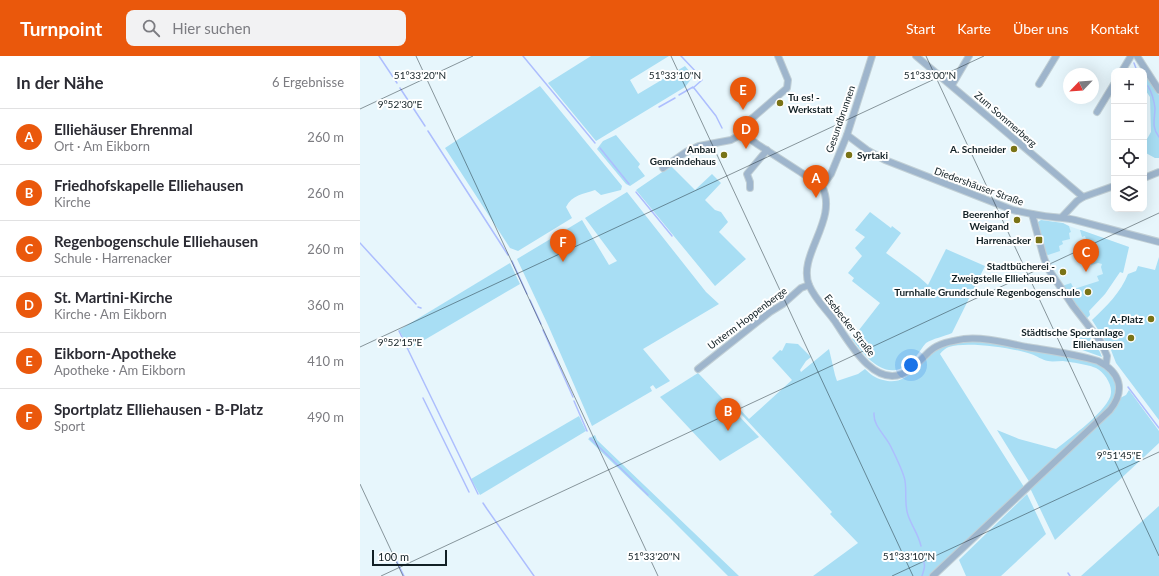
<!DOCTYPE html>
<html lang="de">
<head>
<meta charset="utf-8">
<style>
  :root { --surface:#fff; --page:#f2f2f3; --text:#2b2b33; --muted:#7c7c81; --line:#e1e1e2; --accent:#ea580c }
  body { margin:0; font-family:Lato,sans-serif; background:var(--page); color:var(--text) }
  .controls { position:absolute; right:12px; top:12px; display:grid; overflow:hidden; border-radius:8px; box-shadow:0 4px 16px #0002 }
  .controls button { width:36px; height:36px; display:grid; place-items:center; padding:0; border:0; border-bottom:1px solid var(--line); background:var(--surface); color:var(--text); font:20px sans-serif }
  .compass { position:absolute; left:703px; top:12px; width:36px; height:36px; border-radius:50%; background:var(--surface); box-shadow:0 4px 16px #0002; rotate:245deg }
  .scale { position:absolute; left:12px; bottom:10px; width:75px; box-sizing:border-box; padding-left:4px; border:2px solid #122025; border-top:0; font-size:11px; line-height:14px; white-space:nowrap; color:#122025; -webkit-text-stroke:3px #fff; paint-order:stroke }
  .you { position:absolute; left:551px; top:309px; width:14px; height:14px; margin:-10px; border:3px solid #fff; border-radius:50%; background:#1a73e8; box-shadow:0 0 0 6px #1a73e833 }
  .badge { display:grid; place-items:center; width:26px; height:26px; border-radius:50%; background:var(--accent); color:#fff; font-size:13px; font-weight:700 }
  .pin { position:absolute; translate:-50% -33px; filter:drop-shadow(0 1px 2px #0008) }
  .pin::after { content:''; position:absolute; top:21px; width:14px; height:12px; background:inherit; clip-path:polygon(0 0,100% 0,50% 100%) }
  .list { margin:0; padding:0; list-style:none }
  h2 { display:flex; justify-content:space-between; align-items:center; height:52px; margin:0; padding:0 16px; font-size:17px }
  h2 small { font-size:13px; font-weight:400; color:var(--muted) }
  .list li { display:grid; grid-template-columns:26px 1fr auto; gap:12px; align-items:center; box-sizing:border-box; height:56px; padding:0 16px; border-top:1px solid var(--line) }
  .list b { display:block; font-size:15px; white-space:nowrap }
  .list p { margin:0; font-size:13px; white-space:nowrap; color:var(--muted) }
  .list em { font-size:13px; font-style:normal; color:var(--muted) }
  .icon { flex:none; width:22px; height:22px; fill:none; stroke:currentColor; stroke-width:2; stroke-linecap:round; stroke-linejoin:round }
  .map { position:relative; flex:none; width:799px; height:520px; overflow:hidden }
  header { display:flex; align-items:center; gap:24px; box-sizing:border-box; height:56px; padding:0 20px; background:var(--accent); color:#fff }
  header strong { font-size:19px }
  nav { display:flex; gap:22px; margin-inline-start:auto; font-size:14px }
  .search { width:280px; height:36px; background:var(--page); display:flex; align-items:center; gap:10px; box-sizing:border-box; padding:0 14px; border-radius:8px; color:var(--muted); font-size:15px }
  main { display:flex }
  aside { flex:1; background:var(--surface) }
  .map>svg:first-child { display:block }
  .built { fill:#d6f1fc }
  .green { fill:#a8def4 }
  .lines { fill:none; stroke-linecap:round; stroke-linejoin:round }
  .stream { stroke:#adbefe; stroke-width:1.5 }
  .minor-casing { stroke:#c1cfd5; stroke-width:8 }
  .minor { stroke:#9eb5cc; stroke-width:6 }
  .ticks { fill:none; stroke:#122025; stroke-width:1; stroke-opacity:0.45 }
  .poi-dot { fill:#797316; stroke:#fff; stroke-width:1.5 }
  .labels { text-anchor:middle; stroke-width:4; stroke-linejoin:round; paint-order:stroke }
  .poi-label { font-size:10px; font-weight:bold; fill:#122025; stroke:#fff; text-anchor:end }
  .street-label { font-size:10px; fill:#122025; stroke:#fff }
  .ticks-label { font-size:10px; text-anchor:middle; fill:#122025; stroke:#fff; stroke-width:4; stroke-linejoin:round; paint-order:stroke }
</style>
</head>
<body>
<header>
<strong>Turnpoint</strong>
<div class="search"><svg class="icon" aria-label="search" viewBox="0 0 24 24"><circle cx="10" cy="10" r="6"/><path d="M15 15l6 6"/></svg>Hier suchen</div>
<nav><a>Start</a><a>Karte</a><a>Über uns</a><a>Kontakt</a></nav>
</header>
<main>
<aside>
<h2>In der Nähe<small>6 Ergebnisse</small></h2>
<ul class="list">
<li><span class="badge">A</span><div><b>Elliehäuser Ehrenmal</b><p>Ort · Am Eikborn</p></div><em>260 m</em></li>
<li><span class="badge">B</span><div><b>Friedhofskapelle Elliehausen</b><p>Kirche</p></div><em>260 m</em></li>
<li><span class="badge">C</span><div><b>Regenbogenschule Elliehausen</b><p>Schule · Harrenacker</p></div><em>260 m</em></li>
<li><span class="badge">D</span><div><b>St. Martini-Kirche</b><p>Kirche · Am Eikborn</p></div><em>360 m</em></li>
<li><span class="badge">E</span><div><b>Eikborn-Apotheke</b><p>Apotheke · Am Eikborn</p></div><em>410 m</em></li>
<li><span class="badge">F</span><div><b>Sportplatz Elliehausen - B-Platz</b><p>Sport</p></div><em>490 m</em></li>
</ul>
</aside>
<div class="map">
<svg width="799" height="520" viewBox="0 0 799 520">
  <rect width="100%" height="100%" fill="#e7f6fc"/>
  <path class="built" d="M709 170 769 191 763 217 760 216 745 238 729 255 730 259 727 262 690 213 684 197 691 198 709 177 711 176Z"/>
  <g class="green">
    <path d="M231 0H309L270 24 278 38 325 10 330 16 332 22 325 31 236 85 188 27Z"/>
    <path d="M784 17 799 39V102H795L784 96V88L791 76 790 41 784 32Z"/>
    <path d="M180 30 262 130 261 134 241 139 235 134C223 138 212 139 206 151L212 162 158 195 150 192 85 92Z"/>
    <path d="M256 79 280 108 278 111 285 120 270 130 266 128 237 93 243 85Z"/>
    <path d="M311 110 335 134 352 118 361 127 345 144 355 154 361 156 368 166 359 176 386 203 355 230 276 134Z"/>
    <path d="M267 136 346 236 359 248 283 293 310 325 296 333 293 329 290 331 292 335 232 370 188 269 157 203 222 164 249 209 257 205 225 162Z"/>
    <path d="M510 156 531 172 532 170 541 177 526 197 559 221 568 229 586 193 625 210 592 277C585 280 572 283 566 287 563 290 557 300 553 304 528 329 507 303 492 283L520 247 492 225 494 222 488 217 502 200 495 192 505 181 495 174Z"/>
    <path d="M681 164 703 167 709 170 711 176 709 177 710 183 702 185 703 188 699 190 700 195 688 199 684 197 677 169 678 166Z"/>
    <path d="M720 174H721L769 191 763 217 760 216 745 238 729 255 730 259 727 262H725L702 230 711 227 714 233 739 225 737 220 743 218 741 211 742 208 738 207 731 209 728 199 731 198 730 195 727 196 723 184 726 183 725 180 722 181Z"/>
    <path d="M799 201V364L756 307 751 294 732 264C746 251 761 236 768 218L776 215 778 210 795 214Z"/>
    <path d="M150 207 160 228 49 293 39 274Z"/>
    <path d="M725 274 740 296 742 301 714 291Z"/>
    <path d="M615 285 633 287 733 305 751 316 756 328V336L752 348 670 427 637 374 659 383 696 393C709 383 750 353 751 337 752 328 744 316 736 312 730 309 710 306 703 305 698 305 692 306 688 305 682 304 677 300 671 298 653 292 607 285 589 291 586 292 582 295 580 298L664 431 570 520H453L498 487 470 458 472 456 368 344 370 343 389 363 432 324 412 302 420 294 422 295 426 287 438 288 451 301 446 305 440 314 441 316 469 293 475 319 477 325 498 318 505 313C510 318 515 322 523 324 548 331 558 307 576 294 586 286 603 286 615 285Z"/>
    <path d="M338 317 399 381 360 405 300 341Z"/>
    <path d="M769 334 799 375V387L695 484 670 432 754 353 760 342 766 339Z"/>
    <path d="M219 360 226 375 120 439 111 423Z"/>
    <path d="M235 379 237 384 379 520H368L308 460 228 383Z"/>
    <path d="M667 438 686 478 641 520H606L599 504Z"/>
    <path d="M799 450V520H721Z"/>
  </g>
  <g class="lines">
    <g class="stream">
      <path d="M19 0 37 27"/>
      <path d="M163 0 235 87"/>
      <path d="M321 0 339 19"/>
      <path d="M774 7 777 15"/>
      <path d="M784 24 785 26"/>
      <path d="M788 30C792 37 794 44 795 52 795 63 791 71 799 81"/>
      <path d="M40 32 65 70"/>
      <path d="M333 32 342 24"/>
      <path d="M334 32 356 60 362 72"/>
      <path d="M319 39 333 31"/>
      <path d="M299 51 315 42"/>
      <path d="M68 75 148 199"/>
      <path d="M240 92 269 128"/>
      <path d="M276 136 312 180"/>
      <path d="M0 187 56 248"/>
      <path d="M152 205 167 238"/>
      <path d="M170 244 181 268"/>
      <path d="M58 251 61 252"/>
      <path d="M183 274 213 341"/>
      <path d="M39 275 118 438"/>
      <path d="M768 331 799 372"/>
      <path d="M63 342 109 436"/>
      <path d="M214 345 227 375"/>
      <path d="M514 357C513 369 524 378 530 389 534 397 544 417 545 425 547 437 544 448 548 459 552 471 558 477 561 490"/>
      <path d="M230 382 288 439"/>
      <path d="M123 447 127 453 174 520"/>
      <path d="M33 498 44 520"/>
      <path d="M561 500C566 509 565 511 562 520"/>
      <path d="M708 517 710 520"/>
    </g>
    <defs>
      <g id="minor">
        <path d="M418 0 428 24 427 32 389 65C380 77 387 81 397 88L462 130C479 164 437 199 449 229 455 243 465 252 474 264 488 284 512 330 542 318 553 314 561 303 570 295 579 287 592 285 604 283 625 281 646 287 667 291 691 295 715 298 738 305 760 316 766 334 750 354L573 520"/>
        <path d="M556 0 723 141"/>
        <path d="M777 0 799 34"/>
        <path d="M762 15 771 0"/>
        <path d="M679 28 696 0"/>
        <path d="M592 29 609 0"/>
        <path d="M737 56 754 28"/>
        <path d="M487 79 507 94 525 104 653 154C666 157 679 160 693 161 700 162 707 162 715 164L799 186"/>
        <path d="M303 112 326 96 339 90 371 84 385 76"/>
        <path d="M784 122 799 116"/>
        <path d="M462 130 471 118 487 79 512 0"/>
        <path d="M390 132V126L387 118 407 94"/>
        <path d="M672 158 684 202 689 214 713 250 741 286 747 300 746 308"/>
        <path d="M702 161 717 145 723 141 754 130"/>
        <path d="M338 313 410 256 423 248 441 232 449 229"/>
      </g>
    </defs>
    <use href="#minor" class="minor-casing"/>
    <use href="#minor" class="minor"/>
  </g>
  <path class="ticks" d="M56 0 298 520M311 0 553 520M566 0 799 500M0 53 113 0M0 291 624 0M0 428 43 520M21 520 799 157M532 520 799 396"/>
  <g class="poi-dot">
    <circle cx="420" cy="47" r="4"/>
    <circle cx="654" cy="93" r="4"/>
    <circle cx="364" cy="99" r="4"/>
    <circle cx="489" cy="99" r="4"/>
    <circle cx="657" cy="164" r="4"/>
    <rect x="675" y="180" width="8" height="8" rx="2"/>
    <circle cx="703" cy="216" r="4"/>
    <circle cx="728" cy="236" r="4"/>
    <circle cx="791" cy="263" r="4"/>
    <circle cx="771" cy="282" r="4"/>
  </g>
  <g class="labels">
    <g class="poi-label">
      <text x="428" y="45" text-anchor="start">Tu es! -<tspan x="428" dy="12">Werkstatt</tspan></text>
      <text x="356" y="97">Anbau<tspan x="356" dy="12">Gemeindehaus</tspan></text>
      <text x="646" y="97">A. Schneider</text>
      <text x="497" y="103" text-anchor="start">Syrtaki</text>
      <text x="649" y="162">Beerenhof<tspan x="649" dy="12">Weigand</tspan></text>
      <text x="671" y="188">Harrenacker</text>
      <text x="695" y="214">Stadtbücherei -<tspan x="695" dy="12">Zweigstelle Elliehausen</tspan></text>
      <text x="720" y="240">Turnhalle Grundschule Regenbogenschule</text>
      <text x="783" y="267">A-Platz</text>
      <text x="763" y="280">Städtische Sportanlage<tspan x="763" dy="12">Elliehausen</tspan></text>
    </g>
    <g class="street-label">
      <text transform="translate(480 63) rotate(-71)" y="4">Gesundbrunnen</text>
      <text transform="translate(646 63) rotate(41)" y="4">Zum Sommerberg</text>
      <text transform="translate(619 130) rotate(20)" y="4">Diedershäuser Straße</text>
      <text transform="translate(387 262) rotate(-37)" y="4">Unterm Hoppenberge</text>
      <text transform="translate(490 269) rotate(52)" y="4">Esebecker Straße</text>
    </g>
  </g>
  <g class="ticks-label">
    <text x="60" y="23">51°33'20"N</text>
    <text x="315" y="23">51°33'10"N</text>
    <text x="570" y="23">51°33'00"N</text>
    <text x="40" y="52">9°52'30"E</text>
    <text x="40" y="290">9°52'15"E</text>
    <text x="759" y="403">9°51'45"E</text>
    <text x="294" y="504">51°33'20"N</text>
    <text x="549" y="504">51°33'10"N</text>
  </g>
</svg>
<div class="controls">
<button>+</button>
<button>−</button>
<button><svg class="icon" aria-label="locate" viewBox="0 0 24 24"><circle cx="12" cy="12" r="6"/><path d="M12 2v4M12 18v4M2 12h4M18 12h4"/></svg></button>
<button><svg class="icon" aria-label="layers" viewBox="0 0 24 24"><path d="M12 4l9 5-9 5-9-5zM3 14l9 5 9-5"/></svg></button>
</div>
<svg class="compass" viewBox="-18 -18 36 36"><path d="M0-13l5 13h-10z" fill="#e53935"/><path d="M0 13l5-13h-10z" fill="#7c7c81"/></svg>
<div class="scale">100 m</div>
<div class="you"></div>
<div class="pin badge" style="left:456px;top:142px">A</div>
<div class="pin badge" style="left:368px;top:375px">B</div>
<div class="pin badge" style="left:726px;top:216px">C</div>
<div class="pin badge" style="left:386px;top:93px">D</div>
<div class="pin badge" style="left:383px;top:54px">E</div>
<div class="pin badge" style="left:203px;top:206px">F</div>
</div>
</main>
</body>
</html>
